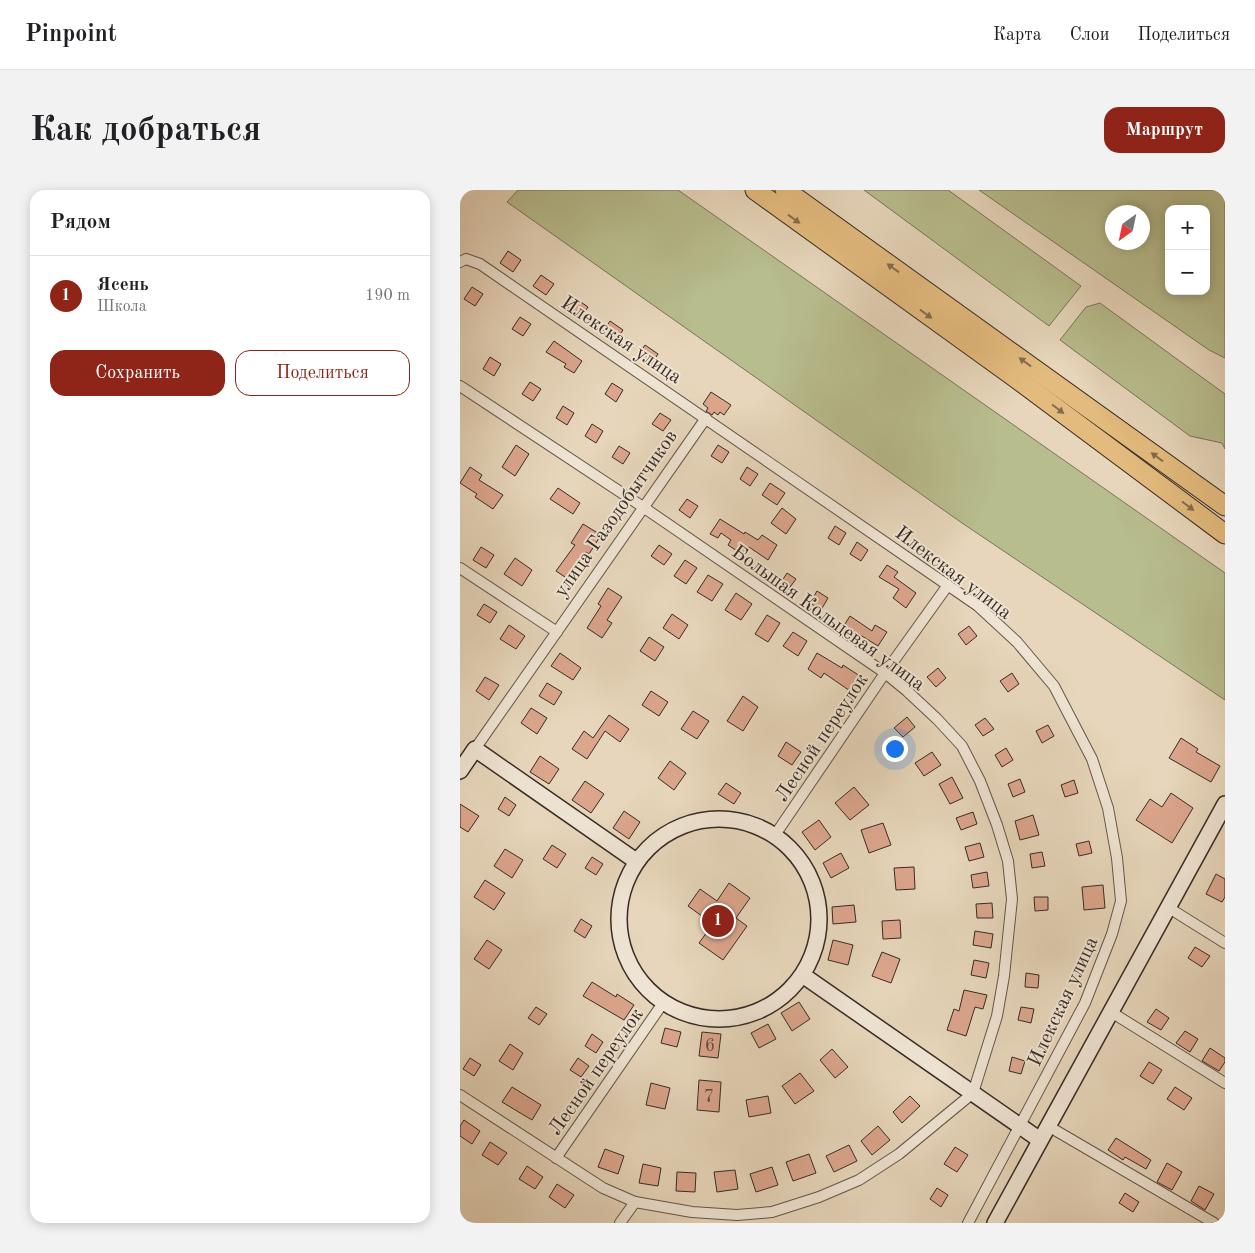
<!DOCTYPE html>
<html lang="ru">
<head>
<meta charset="utf-8">
<style>
  :root { --surface:#fff; --page:#f2f2f2; --text:#202124; --muted:#757577; --line:#e0e0e0; --accent:#8f2418 }
  body { margin:0; font-family:"Old Standard TT",serif; background:var(--page); color:var(--text) }
  .controls { position:absolute; right:15px; top:15px; display:grid; overflow:hidden; border-radius:10px; box-shadow:0 2px 12px #0003 }
  .controls button { width:45px; height:45px; display:grid; place-items:center; padding:0; border:0; border-bottom:1px solid var(--line); background:var(--surface); color:var(--text); font:25px sans-serif }
  .compass { position:absolute; left:645px; top:15px; width:45px; height:45px; border-radius:50%; background:var(--surface); box-shadow:0 2px 12px #0003; rotate:213deg }
  .you { position:absolute; left:434px; top:558px; width:18px; height:18px; margin:-12px; border:4px solid #fff; border-radius:50%; background:#1a73e8; box-shadow:0 0 0 8px #1a73e833 }
  .badge { display:grid; place-items:center; width:32px; height:32px; border-radius:50%; background:var(--accent); color:#fff; font-size:16px; font-weight:700 }
  .pin { position:absolute; translate:-50% -50%; border:2px solid #fff; box-shadow:0 1px 5px #0006 }
  .list { margin:0; padding:0; list-style:none }
  h2 { display:flex; justify-content:space-between; align-items:center; height:65px; margin:0; padding:0 20px; font-size:21px }
  h2 small { font-size:16px; font-weight:400; color:var(--muted) }
  .list li { display:grid; grid-template-columns:32px 1fr auto; gap:15px; align-items:center; box-sizing:border-box; height:80px; padding:0 20px; border-top:1px solid var(--line) }
  .list b { display:block; font-size:19px; white-space:nowrap }
  .list p { margin:0; font-size:16px; white-space:nowrap; color:var(--muted) }
  .list em { font-size:16px; font-style:normal; color:var(--muted) }
  .actions { display:flex; gap:10px; padding:15px 20px }
  .actions a { flex:1; padding:11px 0; border:1px solid var(--accent); border-radius:15px; text-align:center; font-size:18px; color:var(--accent) }
  .actions .main { background:var(--accent); color:#fff }
  .map { position:relative; flex:none; width:765px; height:1033px; overflow:hidden; border-radius:15px }
  header { display:flex; align-items:center; gap:30px; box-sizing:border-box; height:70px; padding:0 25px; background:var(--surface); border-bottom:1px solid var(--line) }
  header strong { font-size:24px }
  nav { display:flex; gap:28px; margin-inline-start:auto; font-size:18px }
  .intro { display:flex; align-items:center; justify-content:space-between; box-sizing:border-box; height:120px; padding:0 30px }
  h1 { margin:0; font-size:35px }
  .button { padding:12px 22px; border-radius:15px; background:var(--accent); color:#fff; font-size:18px; font-weight:700 }
  main { display:flex; gap:30px; padding:0 30px }
  aside { flex:1; background:var(--surface); border-radius:15px; box-shadow:0 2px 12px #0003 }
  .map>svg:first-child { display:block }
  .green { fill:#b8bd8e; stroke:#78745a; fill-rule:evenodd }
  .building { fill:#dca68d; stroke:#372b25 }
  .lines { fill:none; stroke-linecap:round; stroke-linejoin:round }
  .street-casing { stroke:#63564a; stroke-width:12 }
  .secondary-casing { stroke:#372b25; stroke-width:18 }
  .highway-casing { stroke:#372b25; stroke-width:21 }
  .street { stroke:#efe4d3; stroke-width:10 }
  .secondary { stroke:#efe4d3; stroke-width:15 }
  .highway { stroke:#e4bb7e; stroke-width:19 }
  .oneway { fill:#856c4d }
  .labels { text-anchor:middle; stroke-width:4; stroke-linejoin:round; paint-order:stroke }
  .number-label { font-size:18px; fill:#604a3f }
  .street-label { font-size:20px; fill:#372b25; stroke:#efe4d3 }
</style>
</head>
<body>
<header>
<strong>Pinpoint</strong>
<nav><a>Карта</a><a>Слои</a><a>Поделиться</a></nav>
</header>
<div class="intro"><h1>Как добраться</h1><a class="button">Маршрут</a></div>
<main>
<aside>
<h2>Рядом<small></small></h2>
<ul class="list">
<li><span class="badge">1</span><div><b>Ясень</b><p>Школа</p></div><em>190 m</em></li>
</ul>
<div class="actions"><a class="main">Сохранить</a><a>Поделиться</a></div>
</aside>
<div class="map">
<svg width="765" height="1033" viewBox="0 0 765 1033">
  <rect width="100%" height="100%" fill="#e7d6bb"/>
  <filter id="stains"><feTurbulence type="fractalNoise" baseFrequency=".004" numOctaves="4"/><feColorMatrix values="0 0 0 0 .2 0 0 0 0 .09 0 0 0 0 .02 0 0 0 .5 -.17"/></filter>
  <radialGradient id="worn" r=".72"><stop offset=".6" stop-color="#630" stop-opacity="0"/><stop offset="1" stop-color="#630" stop-opacity=".3"/></radialGradient>
  <g class="green">
    <path d="M58 0H218L765 383V510L502 333 47 12Z"/>
    <path d="M404 0H488L621 96 589 136Z"/>
    <path d="M519 0H765V168L749 160ZM709 19H746V101H709ZM682 22V52H652V22Z"/>
    <path d="M640 113 765 204V259L762 253 730 246 600 150 626 117Z"/>
  </g>
  <g class="building">
    <path d="M48 61 61 70 53 82 40 73Z"/>
    <path d="M81 85 94 94 86 105 73 96Z"/>
    <path d="M12 97 23 104 15 116 4 109Z"/>
    <path d="M115 108 128 117 120 129 107 120Z"/>
    <path d="M60 127 71 134 63 146 52 139Z"/>
    <path d="M150 131 163 140 155 152 142 143Z"/>
    <path d="M94 151 122 171 114 183 104 177 106 174 86 162Z"/>
    <path d="M185 155 198 164 190 176 177 167Z"/>
    <path d="M30 167 41 174 34 186 23 179Z"/>
    <path d="M70 192 81 199 73 211 62 204Z"/>
    <path d="M152 193 163 200 156 212 145 204Z"/>
    <path d="M251 202 271 215 264 225 260 222 258 225 254 222 252 225 246 221 248 218 243 214Z"/>
    <path d="M103 216 114 223 107 235 96 228Z"/>
    <path d="M200 223 211 230 203 241 192 234Z"/>
    <path d="M132 234 143 241 136 253 125 246Z"/>
    <path d="M56 255 69 264 55 286 42 277Z"/>
    <path d="M258 255 269 262 262 273 251 266Z"/>
    <path d="M159 256 170 263 163 274 152 267Z"/>
    <path d="M10 277 22 285 19 290 43 305 33 319 15 307 17 304 0 293Z"/>
    <path d="M287 277 298 284 290 296 280 289Z"/>
    <path d="M310 293 325 303 317 315 302 305Z"/>
    <path d="M98 298 120 313 113 324 90 309Z"/>
    <path d="M227 309 238 316 230 328 219 320Z"/>
    <path d="M322 318 336 329 326 344 311 333Z"/>
    <path d="M260 329 284 344 285 342 298 350 302 345 317 355 308 370 289 357 283 365 268 355 271 350 261 343 258 348 250 344Z"/>
    <path d="M123 334 141 345 129 364 126 362 108 389 96 381 115 355 111 353Z"/>
    <path d="M375 336 386 343 379 355 368 348Z"/>
    <path d="M397 352 408 360 401 371 390 364Z"/>
    <path d="M199 355 212 364 204 375 191 366Z"/>
    <path d="M21 357 34 365 26 378 13 370Z"/>
    <path d="M55 368 72 380 62 396 44 384Z"/>
    <path d="M225 370 237 378 226 394 214 386Z"/>
    <path d="M427 375 438 382 434 387 456 403 446 418 433 408 439 399 419 387Z"/>
    <path d="M327 383 336 389 328 400 320 394Z"/>
    <path d="M248 385 263 394 252 411 237 402Z"/>
    <path d="M148 398 162 407 147 430 152 433 142 448 127 438 141 416 138 414Z"/>
    <path d="M357 401 368 408 361 420 350 413Z"/>
    <path d="M276 403 292 414 281 430 265 420Z"/>
    <path d="M24 414 37 422 30 433 17 425Z"/>
    <path d="M212 424 228 435 219 449 203 438Z"/>
    <path d="M307 425 320 433 308 452 295 444Z"/>
    <path d="M390 426 412 441 415 435 427 442 418 456 397 443 395 446 383 437Z"/>
    <path d="M49 435 65 446 56 459 40 449Z"/>
    <path d="M509 436 517 446 506 455 498 444Z"/>
    <path d="M333 442 347 451 338 466 323 456Z"/>
    <path d="M189 447 204 457 195 471 180 461Z"/>
    <path d="M100 463 121 478 113 490 91 476Z"/>
    <path d="M357 463 382 478 383 475 403 488 393 503 364 483 361 488 348 479Z"/>
    <path d="M478 478 486 488 476 497 467 487Z"/>
    <path d="M552 483 559 494 548 502 540 491Z"/>
    <path d="M25 487 39 495 29 510 16 501Z"/>
    <path d="M87 493 102 502 94 515 79 506Z"/>
    <path d="M191 501 208 512 199 526 182 515Z"/>
    <path d="M283 506 298 517 283 541 267 531Z"/>
    <path d="M71 518 87 528 77 544 61 533Z"/>
    <path d="M233 521 249 531 237 549 221 539Z"/>
    <path d="M149 525 169 539 160 552 145 541 127 569 112 559 124 541 133 548Z"/>
    <path d="M447 527 455 537 443 547 434 538Z"/>
    <path d="M525 528 534 539 523 546 515 535Z"/>
    <path d="M588 535 594 546 582 553 576 541Z"/>
    <path d="M721 548 738 559 736 562 760 576 751 592 709 568Z"/>
    <path d="M326 552 341 562 332 575 318 566Z"/>
    <path d="M546 558 553 570 542 577 535 565Z"/>
    <path d="M472 562 481 575 464 586 455 573Z"/>
    <path d="M80 566 99 579 89 594 70 582Z"/>
    <path d="M210 571 226 583 214 600 198 588Z"/>
    <path d="M492 587 503 608 490 614 479 594Z"/>
    <path d="M560 589 565 602 553 607 548 594Z"/>
    <path d="M614 590 618 603 605 607 601 595Z"/>
    <path d="M125 591 144 604 131 623 112 610Z"/>
    <path d="M266 593 281 603 274 614 258 604Z"/>
    <path d="M394 597 409 615 390 630 375 613Z"/>
    <path d="M711 603 733 618 712 653 676 630 690 609 702 617Z"/>
    <path d="M45 607 56 615 49 626 38 619Z"/>
    <path d="M0 614 19 626 8 642 0 637Z"/>
    <path d="M164 621 180 632 169 649 153 638Z"/>
    <path d="M513 622 517 634 501 640 496 628Z"/>
    <path d="M573 625 579 645 560 650 555 631Z"/>
    <path d="M359 630 371 647 355 660 342 642Z"/>
    <path d="M423 633 431 655 409 663 401 640Z"/>
    <path d="M629 651 632 663 619 666 616 654Z"/>
    <path d="M520 653 524 667 509 671 505 657Z"/>
    <path d="M92 655 106 664 97 678 83 669Z"/>
    <path d="M45 659 63 670 52 688 34 676Z"/>
    <path d="M582 662 585 676 572 678 570 664Z"/>
    <path d="M381 663 389 678 371 688 363 673Z"/>
    <path d="M132 667 143 674 136 685 125 678Z"/>
    <path d="M454 677 455 699 436 700 434 678Z"/>
    <path d="M527 682 529 696 513 698 511 685Z"/>
    <path d="M756 684 765 689V707L762 712 746 704Z"/>
    <path d="M25 690 45 703 34 720 14 707Z"/>
    <path d="M269 693 290 708 276 728 287 736 263 770 239 753 253 734 228 716 240 699 257 711Z"/>
    <path d="M643 695 645 718 624 720 622 697Z"/>
    <path d="M574 707H588V720L575 721Z"/>
    <path d="M532 713 533 728H517L516 714Z"/>
    <path d="M394 715 396 732 373 734 372 717Z"/>
    <path d="M121 729 132 736 125 748 114 741Z"/>
    <path d="M440 730 441 748 423 749 422 731Z"/>
    <path d="M515 741 533 744 531 758 513 755Z"/>
    <path d="M27 750 42 760 29 779 14 769Z"/>
    <path d="M373 750 393 755 388 775 368 770Z"/>
    <path d="M735 757 750 766 742 777 728 768Z"/>
    <path d="M422 762 440 769 431 793 412 786Z"/>
    <path d="M514 770 529 773 526 788 511 785Z"/>
    <path d="M566 783 579 785 578 798 565 797Z"/>
    <path d="M132 792 156 807 157 804 174 815 164 830 123 806Z"/>
    <path d="M504 800 527 805 523 819 515 817 506 846 487 840 494 819 499 821Z"/>
    <path d="M339 812 350 829 332 841 321 823Z"/>
    <path d="M76 817 87 824 79 835 68 828Z"/>
    <path d="M561 817 574 819 571 833 558 830Z"/>
    <path d="M696 819 709 828 701 840 687 832Z"/>
    <path d="M308 834 316 849 299 858 291 843Z"/>
    <path d="M205 838 221 842 217 857 201 853Z"/>
    <path d="M725 841 738 849 730 862 716 853Z"/>
    <path d="M242 842 261 844 258 868 239 866Z"/>
    <path d="M132 844 143 852 136 863 125 856Z"/>
    <path d="M50 854 63 863 53 880 39 871Z"/>
    <path d="M750 858 765 868V872L759 881 742 871Z"/>
    <path d="M372 859 388 877 375 888 360 870Z"/>
    <path d="M552 867 565 871 561 884 549 881Z"/>
    <path d="M10 868 21 875 14 886 3 879Z"/>
    <path d="M118 868 129 876 121 887 110 880Z"/>
    <path d="M689 872 702 880 693 894 680 886Z"/>
    <path d="M340 883 354 901 335 914 322 896Z"/>
    <path d="M239 890 261 892 259 922 237 920Z"/>
    <path d="M191 893 210 898 205 919 186 915Z"/>
    <path d="M52 897 81 915 72 930 42 912Z"/>
    <path d="M715 897 732 908 724 920 707 909Z"/>
    <path d="M308 906 311 923 289 927 286 910Z"/>
    <path d="M450 906 460 916 442 933 433 922Z"/>
    <path d="M4 930 20 941 12 954 0 946V936Z"/>
    <path d="M418 936 430 950 412 965 401 951Z"/>
    <path d="M656 948 691 970 686 979 665 967 663 970 648 960Z"/>
    <path d="M30 952 47 963 38 975 22 965Z"/>
    <path d="M389 955 397 971 374 982 366 966Z"/>
    <path d="M495 957 508 965 497 982 484 974Z"/>
    <path d="M145 959 164 966 158 984 138 977Z"/>
    <path d="M349 964 356 983 333 991 326 972Z"/>
    <path d="M707 973 722 982 712 1000 697 992Z"/>
    <path d="M183 974 201 978 198 996 179 993Z"/>
    <path d="M67 976 83 987 75 999 59 989Z"/>
    <path d="M312 977 318 995 296 1002 290 984Z"/>
    <path d="M275 980 278 999 257 1002 254 982Z"/>
    <path d="M217 982 236 983 235 1002 216 1001Z"/>
    <path d="M97 994 114 1005 105 1018 89 1007Z"/>
    <path d="M739 996 754 1004 745 1020 731 1011Z"/>
    <path d="M477 998 488 1005 481 1017 470 1009Z"/>
    <path d="M665 1003 679 1012 673 1022 659 1013Z"/>
  </g>
  <g class="lines">
    <defs>
      <g id="street">
        <path d="M0 72 6 69 20 74 518 416 557 452 594 496 632 569 648 618 657 668 661 711 652 744 625 813 508 1033"/>
        <path d="M0 196 183 317 425 483 447 501 477 529 502 556 520 591 537 635 548 671 552 709 544 786 537 826 513 903 439 964 399 990 359 1007 312 1022 277 1025 232 1022 175 1012 143 998 0 905"/>
        <path d="M0 378 97 442"/>
        <path d="M15 559 246 228"/>
        <path d="M315 645 425 483 488 395"/>
        <path d="M709 718 765 753"/>
        <path d="M651 822 765 893"/>
        <path d="M588 936 754 1033"/>
        <path d="M96 968 203 813"/>
        <path d="M160 1033 175 1012"/>
      </g>
      <g id="secondary">
        <path d="M0 581 15 559 176 671"/>
        <circle cx="259" cy="729" r="100"/>
        <path d="M344 786 580 950"/>
        <path d="M535 1033 765 614"/>
      </g>
      <g id="highway">
        <path d="M295 0 553 186 765 344"/>
        <path d="M325 0 765 316"/>
      </g>
    </defs>
    <use href="#street" class="street-casing"/>
    <use href="#secondary" class="secondary-casing"/>
    <use href="#highway" class="highway-casing"/>
    <use href="#street" class="street"/>
    <use href="#secondary" class="secondary"/>
    <use href="#highway" class="highway"/>
  </g>
  <defs><path id="oneway-solid" d="M-6-.8H1V-3.2L6.5 0L1 3.2V.8H-6Z" transform="scale(1.25)"/></defs>
  <g class="oneway">
    <use href="#oneway-solid" transform="translate(334 29) rotate(36)"/>
    <use href="#oneway-solid" transform="translate(433 78) rotate(-144)"/>
    <use href="#oneway-solid" transform="translate(466 124) rotate(36)"/>
    <use href="#oneway-solid" transform="translate(565 172) rotate(-144)"/>
    <use href="#oneway-solid" transform="translate(598 219) rotate(37)"/>
    <use href="#oneway-solid" transform="translate(697 267) rotate(-144)"/>
    <use href="#oneway-solid" transform="translate(728 316) rotate(37)"/>
  </g>
  <g class="labels">
    <g class="number-label">
      <text x="250" y="861">6</text>
      <text x="249" y="912">7</text>
    </g>
    <g class="street-label">
      <text transform="translate(162 149) rotate(34)" y="7">Илекская улица</text>
      <text transform="translate(155 323) rotate(-55)" y="7">улица Газодобытчиков</text>
      <text transform="translate(494 382) rotate(37)" y="7">Илекская улица</text>
      <text transform="translate(369 427) rotate(36)" y="7">Большая Кольцевая улица</text>
      <text transform="translate(361 547) rotate(-56)" y="7">Лесной переулок</text>
      <text transform="translate(602 811) rotate(-65)" y="7">Илекская улица</text>
      <text transform="translate(135 881) rotate(-55)" y="7">Лесной переулок</text>
    </g>
  </g>
  <rect width="100%" height="100%" filter="url(#stains)"/>
  <rect width="100%" height="100%" fill="url(#worn)"/>
</svg>
<div class="controls">
<button>+</button>
<button>−</button>
</div>
<svg class="compass" viewBox="-18 -18 36 36"><path d="M0-13l5 13h-10z" fill="#e53935"/><path d="M0 13l5-13h-10z" fill="#757577"/></svg>
<div class="you"></div>
<div class="pin badge" style="left:258px;top:731px">1</div>
</div>
</main>
</body>
</html>
